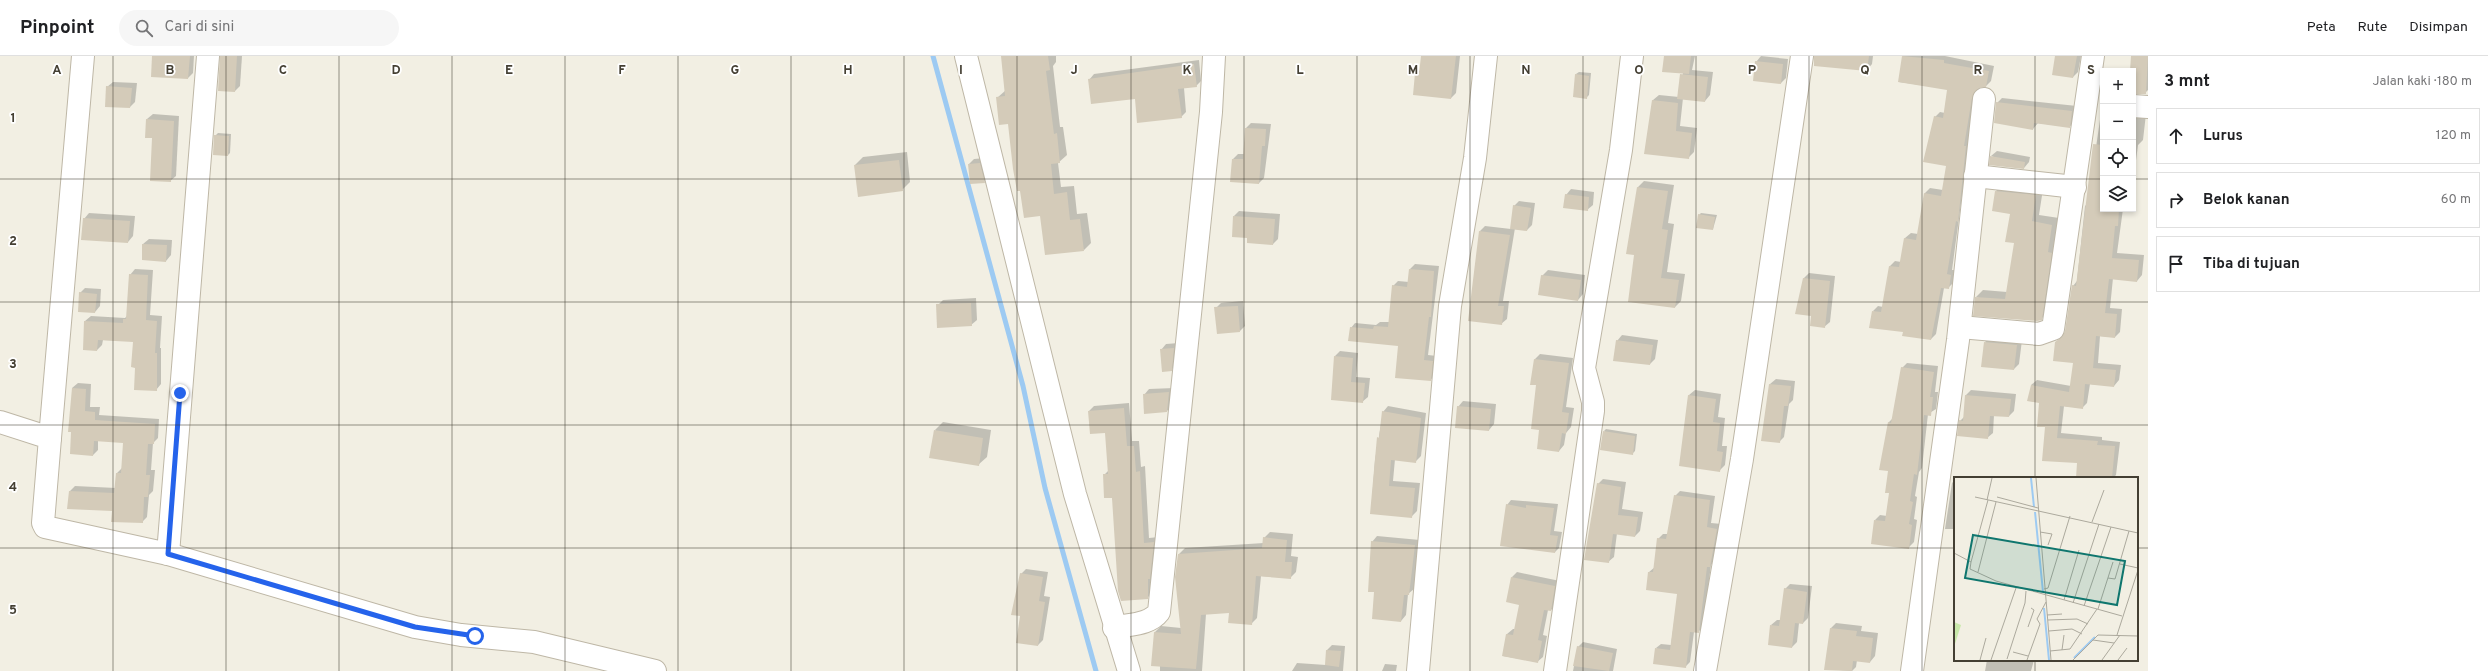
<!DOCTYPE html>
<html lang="id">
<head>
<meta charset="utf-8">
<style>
  :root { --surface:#fff; --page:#f6f6f6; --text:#202124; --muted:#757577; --line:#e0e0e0 }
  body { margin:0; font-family:Overpass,sans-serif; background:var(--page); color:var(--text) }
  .controls { position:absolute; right:12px; top:12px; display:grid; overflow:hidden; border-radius:0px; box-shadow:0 2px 6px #0003 }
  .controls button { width:36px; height:36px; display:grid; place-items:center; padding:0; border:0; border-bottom:1px solid var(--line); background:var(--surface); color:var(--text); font:20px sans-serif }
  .stop { position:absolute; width:12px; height:12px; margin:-9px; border:3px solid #2563eb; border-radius:50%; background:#fff }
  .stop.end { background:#2563eb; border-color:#fff; box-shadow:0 1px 4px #0008 }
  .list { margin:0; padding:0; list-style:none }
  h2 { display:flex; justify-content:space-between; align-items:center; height:52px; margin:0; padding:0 16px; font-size:17px }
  h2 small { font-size:13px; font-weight:400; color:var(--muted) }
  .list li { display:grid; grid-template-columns:26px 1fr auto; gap:12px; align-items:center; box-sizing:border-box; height:56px; margin:0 8px 8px; padding:0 8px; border:1px solid var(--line); border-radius:0px }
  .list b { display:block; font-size:15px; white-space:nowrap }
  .list em { font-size:13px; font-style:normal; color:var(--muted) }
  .icon { flex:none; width:22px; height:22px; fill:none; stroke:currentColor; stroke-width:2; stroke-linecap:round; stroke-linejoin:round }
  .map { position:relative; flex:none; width:2148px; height:615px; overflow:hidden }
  header { display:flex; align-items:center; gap:24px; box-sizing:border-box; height:56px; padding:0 20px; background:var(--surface); border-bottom:1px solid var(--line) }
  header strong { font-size:19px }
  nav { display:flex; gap:22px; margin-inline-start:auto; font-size:14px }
  .search { width:280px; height:36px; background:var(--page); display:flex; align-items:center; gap:10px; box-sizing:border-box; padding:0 14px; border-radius:22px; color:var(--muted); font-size:15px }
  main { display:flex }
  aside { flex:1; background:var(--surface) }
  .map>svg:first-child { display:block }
  .shadow { fill:#0003 }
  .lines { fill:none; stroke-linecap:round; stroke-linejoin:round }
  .stream { stroke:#9dcaf2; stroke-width:5 }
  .building { fill:#d4cbb9 }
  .minor-casing { stroke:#beb7a6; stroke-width:24 }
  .minor { stroke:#fff; stroke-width:22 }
  .route { stroke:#2563eb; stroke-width:5 }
  .grid { fill:none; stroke:#443f33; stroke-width:1; stroke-opacity:0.55 }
  .inset-river { fill:none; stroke:#9dcaf2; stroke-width:2 }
  .inset-road { fill:none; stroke:#aca99d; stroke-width:1 }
  .view { fill:#0f766e; fill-opacity:0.15; stroke:#0f766e; stroke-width:2 }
  .inset-edge { fill:none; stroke:#443f33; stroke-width:2 }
  .grid-label { font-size:13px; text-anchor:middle; font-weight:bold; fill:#443f33; stroke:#fff; stroke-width:3.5; stroke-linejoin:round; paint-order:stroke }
</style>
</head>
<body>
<header>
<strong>Pinpoint</strong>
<div class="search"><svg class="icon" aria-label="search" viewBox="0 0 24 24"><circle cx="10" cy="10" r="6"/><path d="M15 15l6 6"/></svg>Cari di sini</div>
<nav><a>Peta</a><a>Rute</a><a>Disimpan</a></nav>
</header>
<main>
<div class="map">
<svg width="2148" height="615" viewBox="0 0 2148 615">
  <rect width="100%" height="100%" fill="#f2efe3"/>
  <g class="shadow">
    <path d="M153 0H194L193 17 188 22Z"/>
    <path d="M221 0H242L240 30 235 35Z"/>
    <path d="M1002 0H1056V6L1053 10 1060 71H1063L1067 99 1058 107 1061 131 1074 130 1077 158 1087 157 1091 187 1084 194 1041 159 1009 67 997 42 1006 34Z"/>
    <path d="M1423 0H1460L1456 37 1451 42 1416 18 1421 13Z"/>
    <path d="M1665 0H1695L1692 14 1713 16 1710 39 1705 45 1683 42 1680 70 1697 72 1694 96 1689 101 1645 97 1653 44 1659 39 1679 41 1683 17Z"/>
    <path d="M1761 0 1788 3 1786 22 1781 27 1756 6Z"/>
    <path d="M1840 0H1873L1872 8 1867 14Z"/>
    <path d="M1903 0H1945L1994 10 1991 25 1986 30 1980 31 1976 36 1952 214H1956L1953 227 1948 232H1944L1936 278 1931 283 1904 275 1873 255 1878 250 1883 251 1890 210 1895 205 1901 206 1905 182 1911 177 1918 178 1925 137 1930 132 1943 134 1947 109 1935 61 1940 56 1945 57 1949 33 1899 26Z"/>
    <path d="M2056 0H2081L2078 16 2073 21Z"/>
    <path d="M2132 0H2148V34L2145 37 2133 38Z"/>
    <path d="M1199 4 1201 25 1196 30 1184 32 1186 56 1181 61 1089 24 1094 18Z"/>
    <path d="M1579 16 1591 17 1589 39 1586 42 1576 18Z"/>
    <path d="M113 26 137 27 135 46 130 51 106 50 107 31Z"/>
    <path d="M2002 42 2077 50 2075 66 2069 71 2038 67 2033 73 1997 47Z"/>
    <path d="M2103 43V153H2123L2117 197 2144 199 2142 219 2137 225 2113 222 2110 252 2122 253 2120 276 2115 281 2100 280 2098 307 2121 309 2119 324 2114 330 2090 328 2087 347 2082 352 2064 350 2061 377 2102 381V384L2120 386 2116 419 2113 422H2077L2078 406 2046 370 2041 346 2031 329 2037 324 2071 330 2074 306 2056 286 2065 279 2073 230 2077 225 2085 150 2088 147Z"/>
    <path d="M2133 56 2146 58 2143 84 2138 89 2133 128Z"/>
    <path d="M153 58 179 60 176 120 170 125 147 63Z"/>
    <path d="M1251 67 1271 68 1264 122 1259 127 1233 103 1238 98H1244L1246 72Z"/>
    <path d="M218 77 231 78 230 97 228 99 215 80Z"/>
    <path d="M1997 95 2030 101 2029 106 2024 112 1991 100Z"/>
    <path d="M907 96 910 126 902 134 855 109 863 101Z"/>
    <path d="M985 102 989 121 984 126 969 108 974 103Z"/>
    <path d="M1644 125 1674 129 1668 167 1674 168 1667 216 1685 218 1681 245 1675 251 1636 198 1638 131Z"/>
    <path d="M2003 128 2043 133 2039 159 2059 162 2048 256 2041 263 1976 241 1983 234 2007 236 2016 186 2011 157 1996 135Z"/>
    <path d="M1571 133 1594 136 1593 149 1587 154 1566 139Z"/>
    <path d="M1519 145 1535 147 1532 169 1527 174 1515 172 1503 245H1509L1507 263 1501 268 1480 175 1485 170 1511 173 1514 150Z"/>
    <path d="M1239 155 1280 158 1278 183 1273 188 1248 181 1234 160Z"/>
    <path d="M89 157 135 160 133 180 128 186 84 163Z"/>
    <path d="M1701 157 1717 159 1713 173 1699 159Z"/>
    <path d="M149 183 172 184 171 199 166 205 143 203V188Z"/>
    <path d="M1415 208 1439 210 1428 299 1437 300 1435 320 1430 324 1399 289 1351 272 1355 267 1376 269 1380 266H1390L1393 230 1398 225 1409 226 1410 213Z"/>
    <path d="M135 213 153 214 150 259 162 260 160 292H161V328L156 334 136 311 134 285 103 284 102 289 97 294 85 265 91 260 125 262 127 260 130 219Z"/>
    <path d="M1548 214 1585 219 1583 238 1578 244 1542 220Z"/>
    <path d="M1809 217 1835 220 1830 266 1824 271 1812 259 1804 222Z"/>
    <path d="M85 232 101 233 100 250 95 256 80 237Z"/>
    <path d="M976 242 977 264 971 269 938 249 943 244Z"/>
    <path d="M1243 245 1245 270 1240 275 1216 252 1221 247Z"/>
    <path d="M1622 279 1658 284 1655 303 1650 308 1617 285Z"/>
    <path d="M1990 281 2022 284 2019 308 2014 313 1985 286Z"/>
    <path d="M1179 287 1176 309 1171 314 1161 294 1166 288Z"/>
    <path d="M1340 295 1358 297 1356 321 1370 322 1368 341 1362 346 1335 300Z"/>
    <path d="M1540 298 1573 302 1566 351 1574 352 1571 371 1566 377 1564 389 1559 395 1538 328 1535 303Z"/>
    <path d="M1907 307 1938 310 1935 336H1938L1936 353 1928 358 1922 412 1919 416 1915 440 1917 441 1914 463 1917 464 1914 486 1908 492 1875 464 1880 459 1887 460 1890 436 1888 367 1893 362 1902 312Z"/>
    <path d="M1776 323 1795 325 1793 344 1789 348 1784 381 1779 386 1770 328Z"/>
    <path d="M78 327 91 328 90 351H100L99 359 159 363 158 382 153 387 151 414H155L153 435 149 439 147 461 142 466 113 454 68 452 70 435 75 430 116 432V418L122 412 124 386 98 384V394L93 399 72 332Z"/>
    <path d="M1174 332 1172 349 1167 355 1144 339 1149 333Z"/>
    <path d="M1695 334 1721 338 1718 361 1725 362 1722 390H1727L1725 409 1719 415 1689 339Z"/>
    <path d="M1971 334 2016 338 2014 355 2009 360 1994 359 1993 377 1987 382 1960 365 1964 361 1966 339Z"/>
    <path d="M1463 345 1496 348 1494 368 1489 374 1458 351Z"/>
    <path d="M1129 347 1132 385H1139L1141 411 1145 410 1149 482 1159 481 1153 536 1147 542 1104 419 1109 414 1106 375 1089 355 1094 350Z"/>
    <path d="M1388 350 1426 357 1421 400 1415 406 1395 403 1393 425 1420 427 1417 455 1411 461 1371 457 1375 404 1383 356Z"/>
    <path d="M943 366 991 374 987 401 978 409 935 374Z"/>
    <path d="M1606 373 1637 378 1635 395 1632 398 1604 375Z"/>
    <path d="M1959 420 1976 422H1957Z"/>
    <path d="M1603 423 1626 426 1622 453 1643 456 1640 475 1635 480 1617 477 1614 501 1608 506 1598 428Z"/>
    <path d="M1955 424V473H1945L1952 427Z"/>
    <path d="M1680 435 1715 440 1711 467 1722 468 1715 505 1711 509 1703 571 1698 576H1694L1690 606 1685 611 1656 592 1661 588 1671 589 1678 537 1649 516 1655 511 1658 483 1663 478H1668L1675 440Z"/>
    <path d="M1511 444 1558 448 1554 475 1562 476 1559 492 1555 496 1507 449Z"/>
    <path d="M1270 476 1293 478 1291 500 1298 501 1296 516 1290 522 1261 520 1257 562 1251 568 1230 556 1206 558 1202 615H1160V609H1152L1155 576 1161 570 1181 572 1179 498 1185 492 1264 487V482Z"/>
    <path d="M1377 480 1420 484 1414 533 1408 538 1406 559 1401 565 1376 535 1372 486Z"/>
    <path d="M1026 513 1048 516 1044 540 1050 541 1043 584 1038 589 1021 560V518Z"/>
    <path d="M1517 516 1560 525 1556 549 1551 554H1548L1543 579 1547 580 1543 601 1537 606 1503 600 1507 578 1513 573H1515L1521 548 1512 521Z"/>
    <path d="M1790 528 1812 530 1808 562 1803 567H1799L1797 586 1792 591 1771 569 1777 564H1781L1785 533Z"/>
    <path d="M1836 567 1862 570 1861 575 1878 577 1875 600 1870 606 1857 604 1856 611 1852 615 1826 613 1831 572Z"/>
    <path d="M1583 586 1617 593 1613 615H1573L1578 591Z"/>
    <path d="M1332 589 1345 590 1343 615H1292L1297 607 1326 609 1327 594Z"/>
    <path d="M1987 604H2034L2031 615H1985Z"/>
    <path d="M1385 608 1397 609 1396 615H1382Z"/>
  </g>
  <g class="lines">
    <path class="stream" d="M933 0 1023 330 1045 432 1096 615"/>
  </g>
  <g class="building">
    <path d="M152 0H190L188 23 151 21Z"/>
    <path d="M220 0H237L235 36 218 35Z"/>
    <path d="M1001 0H1048L1050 14 1046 15 1054 78 1057 77 1060 107 1051 108 1054 138 1067 136 1070 164 1080 163 1084 195 1045 199 1040 160 1024 162 1020 135H1017L1013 113 1008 68 999 69 996 41 1005 40Z"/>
    <path d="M1421 0H1456L1451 43 1413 39 1415 17 1419 18Z"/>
    <path d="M1664 0H1691L1689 18 1662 16Z"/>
    <path d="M1814 0H1869L1867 15 1814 10Z"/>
    <path d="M1902 0 1944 4V7L1989 15 1986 31 1979 32 1972 42 1964 90H1966L1958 166 1956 165 1947 218 1951 219 1949 233 1941 232 1931 284 1902 280 1903 276 1869 272 1872 255 1881 256 1889 210 1899 211 1904 182 1916 184 1924 137 1941 140 1946 110 1923 106 1934 60 1943 62 1947 34 1898 26Z"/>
    <path d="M2055 0H2077L2073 22 2052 19Z"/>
    <path d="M2131 0H2148L2146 38H2133V15H2130Z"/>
    <path d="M1755 5 1783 8 1781 28 1753 25Z"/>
    <path d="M1194 8 1197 31 1178 33 1182 62 1137 67 1135 43 1091 48 1088 23Z"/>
    <path d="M1575 18 1589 20 1587 43 1573 41Z"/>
    <path d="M1680 18 1708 21 1705 46 1677 43Z"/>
    <path d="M106 30 132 32 130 52 105 51Z"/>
    <path d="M1652 44 1678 47 1676 75 1692 77 1689 103 1644 98Z"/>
    <path d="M1996 46 2072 55 2070 72 2034 67 2033 74 1994 67Z"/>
    <path d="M146 63 174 65 171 126 150 125 152 82H145Z"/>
    <path d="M1245 72 1266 73 1265 90H1262L1259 128 1230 126 1232 103H1243Z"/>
    <path d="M214 79 229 80 228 100 213 99Z"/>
    <path d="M2093 88 2103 89V153H2119L2118 170H2115L2112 202 2139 204 2137 226 2109 223 2105 257 2117 258 2115 282 2096 280 2093 312 2116 314 2114 331 2085 328 2083 353 2060 350 2057 382 2098 385 2097 389 2115 390 2112 422H2076L2077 407 2042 405 2045 371H2037L2039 347 2027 345 2031 329 2069 336 2073 307 2053 305 2055 286 2062 281 2065 275 2072 229 2076 230Z"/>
    <path d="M1990 100 2025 106 2024 113 1989 109Z"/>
    <path d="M899 104 903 135 858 141 854 109Z"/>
    <path d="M980 107 985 127 970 128 968 108Z"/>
    <path d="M1637 131 1668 135 1662 173 1668 174 1661 222 1679 224 1675 252 1628 246 1634 199 1626 198Z"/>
    <path d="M1995 135 2036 139 2032 165 2052 169 2048 196 2052 197 2042 264 2037 265 1973 260 1975 241 2005 243 2014 187 2005 186 2010 158 1992 155Z"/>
    <path d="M1565 138 1589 141 1588 155 1563 152Z"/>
    <path d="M1513 149 1531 152 1527 175 1510 173Z"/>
    <path d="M1698 158 1715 161 1713 174 1696 172Z"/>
    <path d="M1233 160 1275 163 1273 189 1247 187V182L1232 181Z"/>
    <path d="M83 162 130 165 128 187 81 184Z"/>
    <path d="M1479 175 1510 179 1498 250H1504L1502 269 1468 265Z"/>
    <path d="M142 188 167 189 166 206 142 204Z"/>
    <path d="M1409 213 1434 215 1431 261H1429L1424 304 1433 305 1431 325 1395 322 1398 290 1348 285 1350 271 1373 273 1374 270 1388 271 1392 229 1407 231Z"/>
    <path d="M129 218 148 219 146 264 157 265 155 297H157V335L134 334 135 312 131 311 133 286 98 284 97 295 83 294 84 265 123 267V263H126Z"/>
    <path d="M1541 219 1581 224 1578 245 1538 239Z"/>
    <path d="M1803 222 1830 225 1825 272 1810 270 1811 260 1795 258Z"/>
    <path d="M79 236 97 238 95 257 78 256Z"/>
    <path d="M971 247 972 270 937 272 936 248Z"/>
    <path d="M1238 250 1240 276 1217 278 1214 251Z"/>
    <path d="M1616 284 1653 289 1650 309 1613 305Z"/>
    <path d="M1984 286 2017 289 2014 314 1981 311Z"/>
    <path d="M1174 292 1172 315 1162 316 1160 293Z"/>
    <path d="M1334 300 1353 302 1351 326 1365 327 1363 347 1331 344Z"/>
    <path d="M1534 303 1569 307 1562 356 1569 357 1566 378 1562 377 1559 396 1537 393 1539 374 1531 373 1536 329H1530Z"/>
    <path d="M1901 311 1934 316 1930 341H1933L1931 360 1924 359 1917 419 1914 418 1910 445 1913 446 1909 468 1912 469 1909 493 1871 488 1874 464 1885 465 1889 437H1885L1888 415 1879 414 1888 366 1891 367Z"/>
    <path d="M1769 328 1791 330 1788 350H1784L1780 387 1761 385Z"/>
    <path d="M72 332 86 333 85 355 95 356V364L155 368 154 388H148L146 419H150L148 441H144L143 467 111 466 112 455 67 453 69 435 114 437 116 417H121L123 387 94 385 93 400 70 398 71 376H68Z"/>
    <path d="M1169 336 1167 356 1144 358 1143 338Z"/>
    <path d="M1688 339 1716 343 1713 366 1720 367 1717 395 1723 396 1720 416 1679 410Z"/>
    <path d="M1965 339 2011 343 2009 361 1990 360 1988 383 1957 380 1959 364 1963 365Z"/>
    <path d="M1457 350 1491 353 1489 375 1455 372Z"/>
    <path d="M1124 352 1127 390H1134L1136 416 1140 415 1144 487 1154 486 1150 523H1148V543L1121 545 1118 535 1112 442H1104L1103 418H1108L1105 377 1090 378 1088 355Z"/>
    <path d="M1382 355 1421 362 1416 407 1391 404 1389 430 1415 432 1412 462 1370 458 1377 381 1379 382Z"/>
    <path d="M934 374 983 382 979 410 929 402Z"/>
    <path d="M1603 375 1635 380 1633 399 1600 394Z"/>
    <path d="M1597 427 1621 431 1618 459 1638 461 1635 481 1613 478 1609 507 1584 504Z"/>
    <path d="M1674 439 1710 444 1707 471 1717 473 1710 511H1707L1699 577 1690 576 1686 612 1653 608 1655 592 1670 594 1677 538 1646 534 1648 516H1653L1657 482 1666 483Z"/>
    <path d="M1506 448 1526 452V449L1554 452 1550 479 1558 480 1555 497 1500 490Z"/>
    <path d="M1263 481 1287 484 1285 506H1292L1291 523 1256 520 1252 569 1228 567 1229 557 1201 559 1196 613 1151 610 1154 576 1181 578 1175 521 1178 498 1262 492Z"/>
    <path d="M1371 485 1415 489 1409 539H1404L1401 566 1372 563 1374 536H1368Z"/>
    <path d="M1020 517 1043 521 1039 545 1045 546 1038 590 1016 587 1020 560 1011 559Z"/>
    <path d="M1511 521 1555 530 1551 555 1544 554 1538 584 1542 585 1538 607 1502 600 1506 578 1513 579 1519 549 1506 546Z"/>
    <path d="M1784 532 1807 536 1803 568 1795 567 1792 592 1768 589 1770 569 1779 570Z"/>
    <path d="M1830 572 1857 575 1856 580 1873 582 1870 607 1853 605 1852 615 1824 614Z"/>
    <path d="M1577 590 1613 597 1609 615 1573 610Z"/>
    <path d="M1326 594 1341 595 1339 611 1325 609Z"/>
  </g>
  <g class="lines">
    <defs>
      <g id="minor">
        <path d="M966 0 1075 438 1129 615"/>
        <path d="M2133 50 2148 51"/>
        <path d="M1975 120 2075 131"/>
        <path d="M1960 271 2039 278 2053 273 2093 0"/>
        <path d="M0 366 50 382 43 467 45 471 168 498 415 571 461 579 534 586 655 615"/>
        <path d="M50 382 83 0"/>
        <path d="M168 498 208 0"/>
        <path d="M1114 572C1129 568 1149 569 1159 556L1211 56 1214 0"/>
        <path d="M1418 615 1450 250 1475 102 1486 0"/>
        <path d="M1555 615 1593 355V346L1584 312 1621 94 1632 0"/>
        <path d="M1705 615 1742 403 1802 0"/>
        <path d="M1912 615 1958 284 1984 43"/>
      </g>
    </defs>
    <use href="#minor" class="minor-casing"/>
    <use href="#minor" class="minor"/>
  </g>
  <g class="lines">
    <path class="route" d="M180 337 168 498 415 571 475 580"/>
  </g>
  <path class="grid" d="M113 0V615M226 0V615M339 0V615M452 0V615M565 0V615M678 0V615M791 0V615M904 0V615M1017 0V615M1131 0V615M1244 0V615M1357 0V615M1470 0V615M1583 0V615M1696 0V615M1809 0V615M1922 0V615M2035 0V422M0 123H2103M2133 123H2148M0 246H2148M0 369H2148M0 492H1955M2137 492H2148M2035 604V615"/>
  <g transform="translate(1954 421)">
    <rect width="184" height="184" fill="#f2efe3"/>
    <path d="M0 145 7 148 0 170Z" fill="#c9e8aa"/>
    <path class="inset-river" d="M77 1 80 30M81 35 89 115M90 131 95 183M120 181 141 160"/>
    <path class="inset-road" d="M82 1 97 183M21 20 184 56M43 20 84 31M33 23 38 1M138 45 150 13M86 55 98 57 94 68M0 76 17 85 16 92 42 104 143 132 116 172 96 174M17 85 34 23M166 87 184 91M24 95 42 25M154 101 161 102 175 54M90 112 94 111 116 39M110 123 125 73M119 126 145 47M130 129 157 50M143 132 168 139M144 132 159 85M93 138 108 137M94 143 123 142 134 147M74 150 80 133 77 131M95 154 118 152 128 157M163 158 184 93M139 163 160 166M108 173 110 158M59 175 74 179M53 182 71 126 72 114M26 183 32 161M37 183 62 111M73 183 86 147 83 142 92 125M119 183 144 158 184 159M148 183 166 158M164 183 173 171"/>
    <path class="view" d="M19 58 171 84 163 128 11 101Z"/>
    <rect width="184" height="184" class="inset-edge"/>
  </g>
  <g class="grid-label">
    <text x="57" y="18">A</text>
    <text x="170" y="18">B</text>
    <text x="283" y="18">C</text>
    <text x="396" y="18">D</text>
    <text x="509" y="18">E</text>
    <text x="622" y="18">F</text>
    <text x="735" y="18">G</text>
    <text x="848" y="18">H</text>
    <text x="961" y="18">I</text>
    <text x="1074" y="18">J</text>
    <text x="1187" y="18">K</text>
    <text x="1300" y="18">L</text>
    <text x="1413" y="18">M</text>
    <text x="1526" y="18">N</text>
    <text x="1639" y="18">O</text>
    <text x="1752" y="18">P</text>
    <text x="1865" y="18">Q</text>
    <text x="1978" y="18">R</text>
    <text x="2091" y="18">S</text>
    <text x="13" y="66">1</text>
    <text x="13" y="189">2</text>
    <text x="13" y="312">3</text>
    <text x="13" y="435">4</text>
    <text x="13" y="558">5</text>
  </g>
</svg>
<div class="controls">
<button>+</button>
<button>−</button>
<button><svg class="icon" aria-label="locate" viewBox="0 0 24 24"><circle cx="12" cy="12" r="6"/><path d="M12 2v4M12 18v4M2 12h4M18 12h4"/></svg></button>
<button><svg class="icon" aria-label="layers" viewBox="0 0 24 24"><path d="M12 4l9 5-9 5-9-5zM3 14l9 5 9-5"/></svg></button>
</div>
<div class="stop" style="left:475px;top:580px"></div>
<div class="stop end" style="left:180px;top:337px"></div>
</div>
<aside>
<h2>3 mnt<small>Jalan kaki · 180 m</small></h2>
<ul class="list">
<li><svg class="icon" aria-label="ahead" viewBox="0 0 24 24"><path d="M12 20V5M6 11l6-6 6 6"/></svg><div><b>Lurus</b></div><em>120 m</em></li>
<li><svg class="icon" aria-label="right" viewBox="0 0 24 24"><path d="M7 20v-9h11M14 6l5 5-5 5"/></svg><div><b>Belok kanan</b></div><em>60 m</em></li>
<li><svg class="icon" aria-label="arrive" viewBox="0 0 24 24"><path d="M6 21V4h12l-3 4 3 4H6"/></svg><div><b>Tiba di tujuan</b></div></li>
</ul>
</aside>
</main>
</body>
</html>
